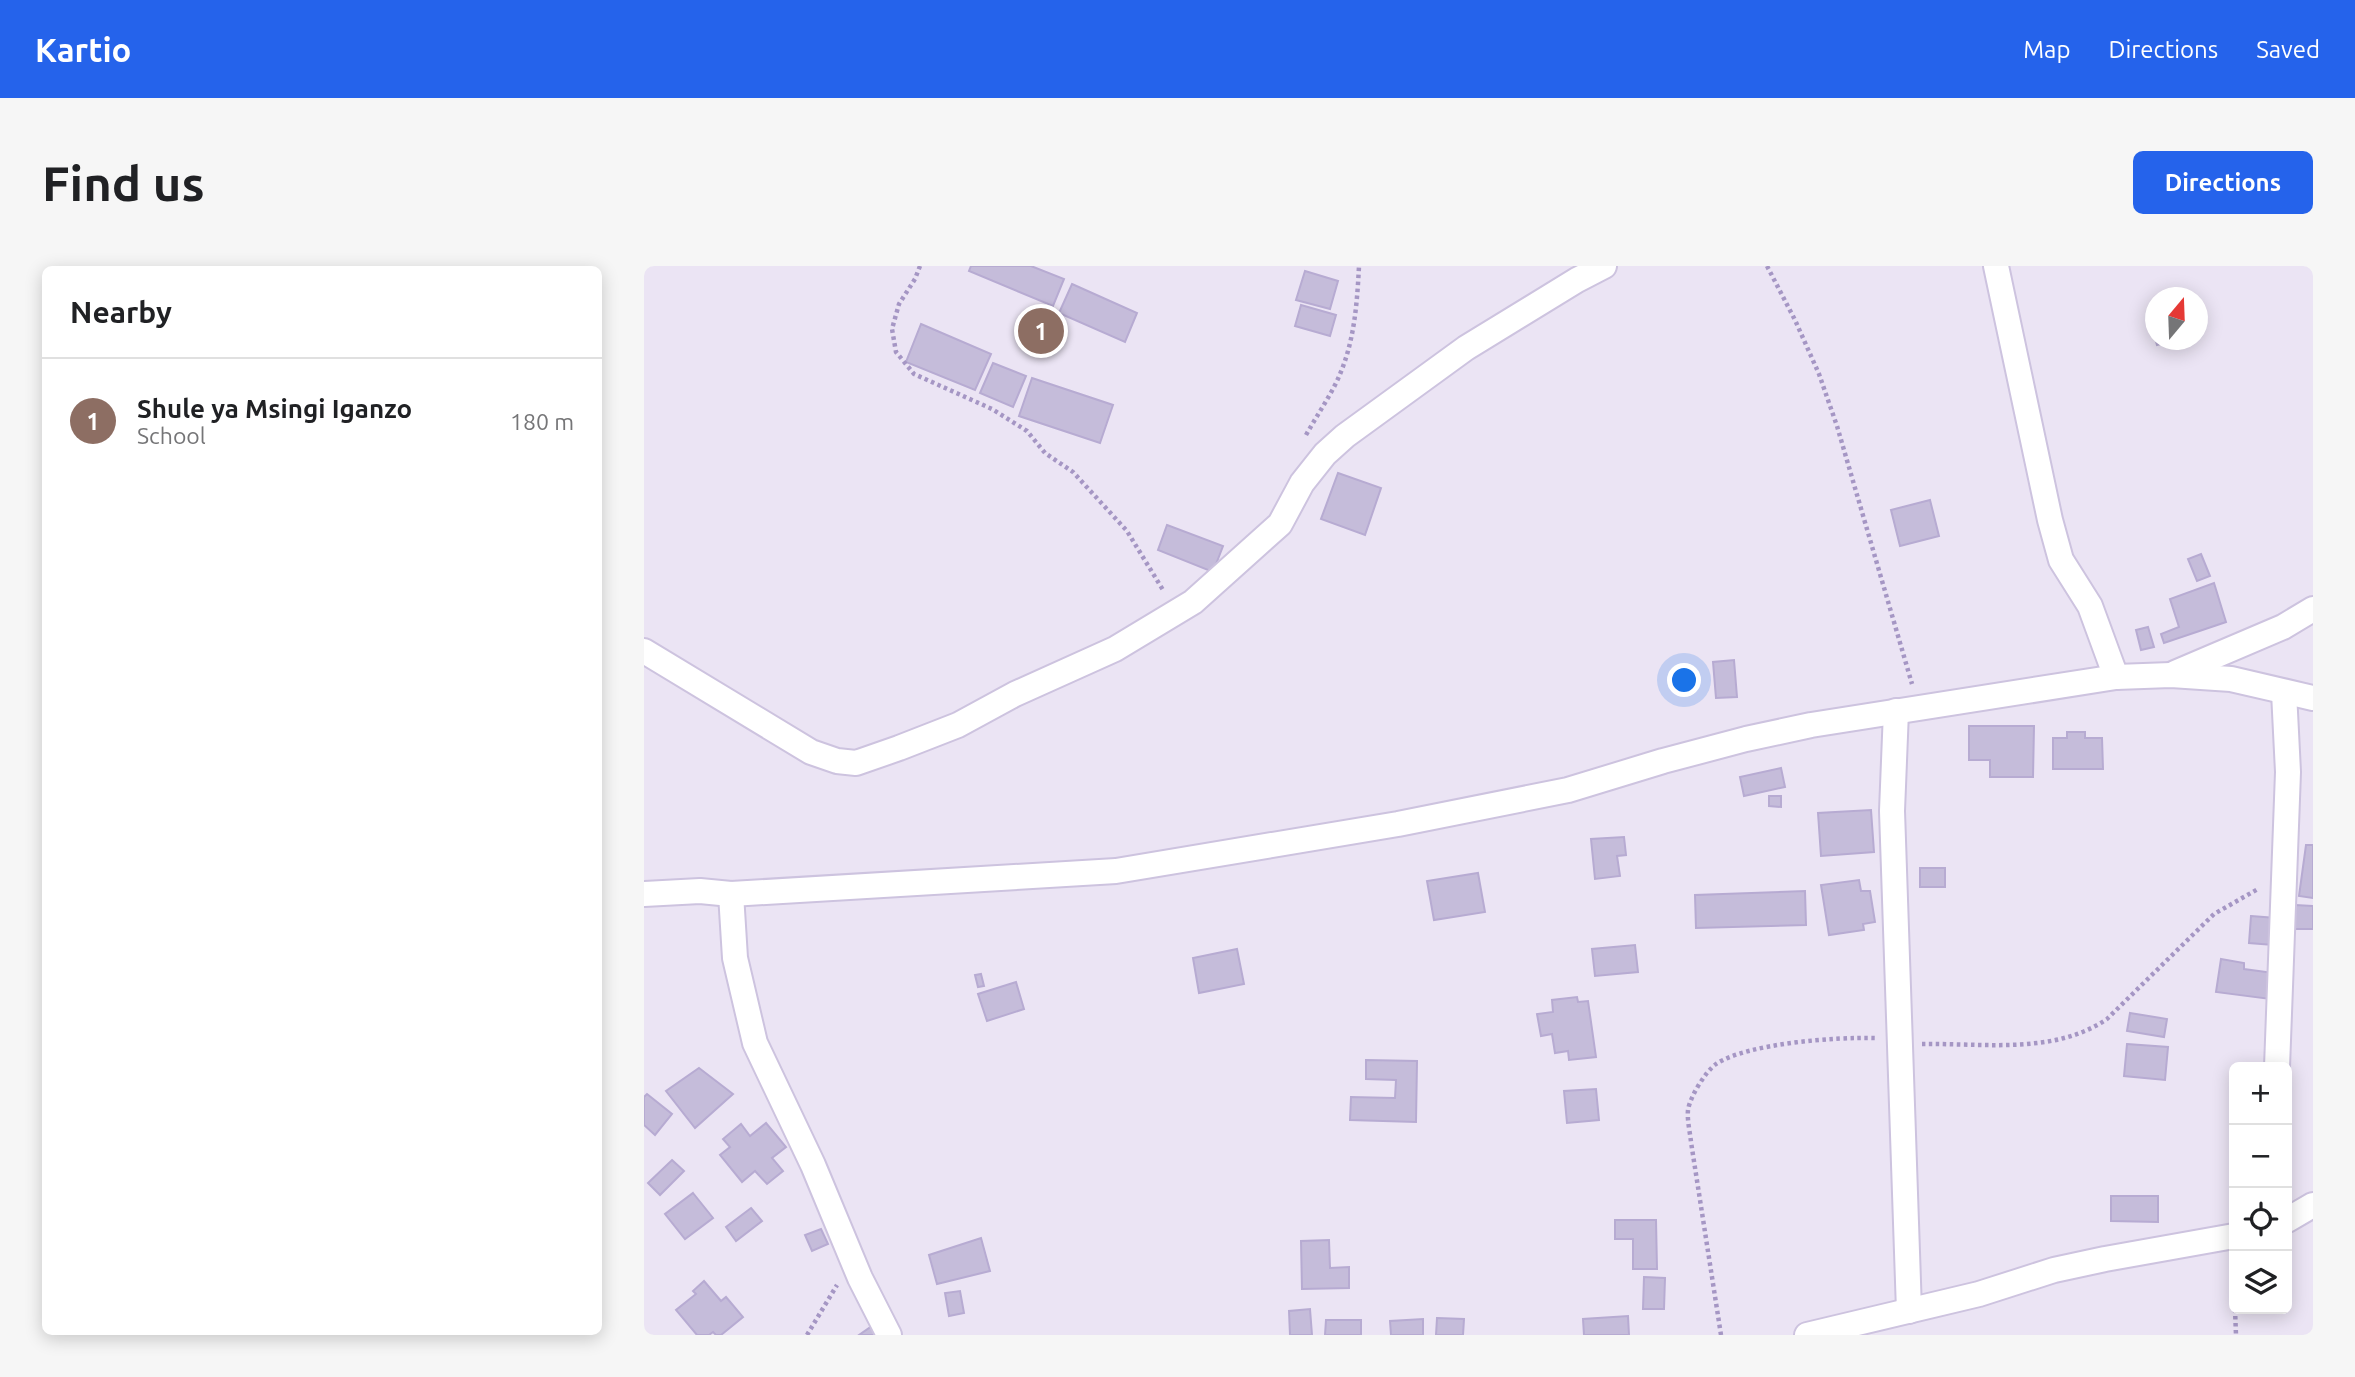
<!DOCTYPE html>
<html lang="en">
<head>
<meta charset="utf-8">
<style>
  :root { --surface:#fff; --page:#f6f6f6; --text:#202124; --muted:#757577; --line:#e0e0e0; --accent:#2563eb }
  body { margin:0; font-family:Ubuntu,sans-serif; background:var(--page); color:var(--text) }
  .controls { position:absolute; right:21px; bottom:21px; display:grid; overflow:hidden; border-radius:10px; box-shadow:0 4px 18px #0003 }
  .controls button { width:63px; height:63px; display:grid; place-items:center; padding:0; border:0; border-bottom:2px solid var(--line); background:var(--surface); color:var(--text); font:35px sans-serif }
  .compass { position:absolute; left:1501px; top:21px; width:63px; height:63px; border-radius:50%; background:var(--surface); box-shadow:0 4px 18px #0003; rotate:19deg }
  .you { position:absolute; left:1041px; top:415px; width:24px; height:24px; margin:-18px; border:5px solid #fff; border-radius:50%; background:#1a73e8; box-shadow:0 0 0 10px #1a73e833 }
  .badge { display:grid; place-items:center; width:46px; height:46px; border-radius:50%; background:var(--accent); color:#fff; font-size:23px; font-weight:700 }
  .pin { position:absolute; translate:-50% -50%; border:4px solid #fff; box-shadow:0 2px 7px #0006 }
  .list { margin:0; padding:0; list-style:none }
  h2 { display:flex; justify-content:space-between; align-items:center; height:91px; margin:0; padding:0 28px; font-size:30px }
  h2 small { font-size:23px; font-weight:400; color:var(--muted) }
  .list li { display:grid; grid-template-columns:46px 1fr auto; gap:21px; align-items:center; box-sizing:border-box; height:126px; padding:0 28px; border-top:2px solid var(--line) }
  .list b { display:block; font-size:26px; white-space:nowrap }
  .list p { margin:0; font-size:23px; white-space:nowrap; color:var(--muted) }
  .list em { font-size:23px; font-style:normal; color:var(--muted) }
  .icon { flex:none; width:38px; height:38px; fill:none; stroke:currentColor; stroke-width:2; stroke-linecap:round; stroke-linejoin:round }
  .map { position:relative; flex:none; width:1669px; height:1069px; overflow:hidden; border-radius:10px }
  header { display:flex; align-items:center; gap:42px; box-sizing:border-box; height:98px; padding:0 35px; background:var(--accent); color:#fff }
  header strong { font-size:33px }
  nav { display:flex; gap:38px; margin-inline-start:auto; font-size:24px }
  .intro { display:flex; align-items:center; justify-content:space-between; box-sizing:border-box; height:168px; padding:0 42px }
  h1 { margin:0; font-size:49px }
  .button { padding:18px 32px; border-radius:10px; background:var(--accent); color:#fff; font-size:24px; font-weight:700 }
  main { display:flex; gap:42px; padding:0 42px }
  aside { flex:1; background:var(--surface); border-radius:10px; box-shadow:0 4px 18px #0003 }
  .map>svg:first-child { display:block }
  .building { fill:#c5bcda; stroke:#b7abd2; stroke-width:2 }
  .lines { fill:none; stroke-linecap:round; stroke-linejoin:round }
  .minor-casing { stroke:#cdc3df; stroke-width:28 }
  .path { stroke:#a596c4; stroke-width:4.5; stroke-dasharray:3.5 3.5; stroke-linecap:butt }
  .minor { stroke:#fff; stroke-width:24 }
</style>
</head>
<body>
<header>
<strong>Kartio</strong>
<nav><a>Map</a><a>Directions</a><a>Saved</a></nav>
</header>
<div class="intro"><h1>Find us</h1><a class="button">Directions</a></div>
<main>
<aside>
<h2>Nearby<small></small></h2>
<ul class="list">
<li><span class="badge" style="background:#8d6e63">1</span><div><b>Shule ya Msingi Iganzo</b><p>School</p></div><em>180 m</em></li>
</ul>
</aside>
<div class="map">
<svg width="1669" height="1069" viewBox="0 0 1669 1069">
  <rect width="100%" height="100%" fill="#ebe4f4"/>
  <g class="building">
    <path d="M327 0H387L420 13 409 40 325 5Z"/>
    <path d="M661 5 694 15 686 43 652 34Z"/>
    <path d="M428 18 493 47 481 76 415 47Z"/>
    <path d="M657 39 692 49 686 70 651 60Z"/>
    <path d="M277 58 347 88 331 124 262 96Z"/>
    <path d="M1512 64V74H1530L1513 79 1509 65Z"/>
    <path d="M349 97 382 110 369 141 336 127Z"/>
    <path d="M388 112 469 139 456 177 375 150Z"/>
    <path d="M694 207 737 222 721 269 677 253Z"/>
    <path d="M1286 234 1295 270 1256 280 1247 244Z"/>
    <path d="M523 259 579 280 569 306 514 284Z"/>
    <path d="M1557 288 1566 310 1553 315 1544 293Z"/>
    <path d="M1570 317 1582 356 1520 377 1517 368 1535 361 1526 333Z"/>
    <path d="M1504 361 1510 381 1497 384 1492 364Z"/>
    <path d="M1090 394 1093 431 1072 432 1069 396Z"/>
    <path d="M1325 460H1390L1389 511H1346V494H1325Z"/>
    <path d="M1423 466H1441V472H1458L1459 503H1409V472H1423Z"/>
    <path d="M1137 502 1141 521 1100 530 1096 511Z"/>
    <path d="M1125 530H1137V541L1125 540Z"/>
    <path d="M1227 544 1230 586 1177 590 1174 547Z"/>
    <path d="M980 571 982 589 973 590 976 610 951 613 947 573Z"/>
    <path d="M1662 579H1669V632L1655 630Z"/>
    <rect x="1276" y="602" width="25" height="19"/>
    <path d="M834 607 841 646 790 654 783 615Z"/>
    <path d="M1215 614 1217 625H1226L1231 656 1219 658 1220 664 1185 669 1177 619Z"/>
    <path d="M1161 625 1162 659 1052 662 1051 629Z"/>
    <path d="M1651 639 1669 640V663H1651Z"/>
    <path d="M1607 650 1632 652 1629 679 1605 677Z"/>
    <path d="M991 679 994 706 951 710 948 683Z"/>
    <path d="M593 683 600 718 555 727 549 692Z"/>
    <path d="M1577 693 1600 697V703L1630 707 1626 733 1572 726Z"/>
    <path d="M337 708 340 720 334 721 331 709Z"/>
    <path d="M372 716 380 743 343 755 334 728Z"/>
    <path d="M933 731 934 736 944 735 952 791 925 794 924 785 911 787 908 768 897 770 893 748 909 746 908 734Z"/>
    <path d="M1486 747 1523 753 1520 771 1483 765Z"/>
    <path d="M1483 778 1524 781 1521 814 1480 810Z"/>
    <path d="M722 794 773 795 772 856 706 854 707 831 751 832 752 814 722 813Z"/>
    <path d="M55 802 89 828 51 862 22 825Z"/>
    <path d="M952 823 955 854 923 857 920 825Z"/>
    <path d="M3 828 28 848 11 869 0 859V831Z"/>
    <path d="M122 857 142 881 128 892 139 905 123 918 111 905 98 916 76 889 86 881 79 873 97 858 106 870Z"/>
    <path d="M28 894 40 905 16 929 4 917Z"/>
    <path d="M49 927 69 952 41 973 21 948Z"/>
    <path d="M1467 930H1514V956L1467 955Z"/>
    <path d="M107 942 118 955 92 975 82 961Z"/>
    <path d="M971 954H1012L1013 1003H989V973H971Z"/>
    <path d="M177 963 184 978 168 985 161 969Z"/>
    <path d="M337 972 346 1005 293 1018 285 989Z"/>
    <path d="M685 974 686 1002 705 1001V1022L658 1023 657 975Z"/>
    <path d="M1000 1011 1021 1012 1020 1043H999Z"/>
    <path d="M60 1015 77 1035 82 1031 99 1051 77 1069H72L69 1066 65 1069H53L32 1044 52 1028 49 1025Z"/>
    <path d="M316 1025 320 1047 305 1050 301 1027Z"/>
    <path d="M666 1043 668 1069H646L645 1045Z"/>
    <path d="M984 1050 985 1069H940L939 1053Z"/>
    <path d="M793 1052 820 1053 819 1069H792Z"/>
    <path d="M779 1053V1069H747L746 1055Z"/>
    <path d="M682 1054H717V1069H681Z"/>
    <path d="M228 1060 234 1069H215Z"/>
  </g>
  <g class="lines">
    <defs>
      <g id="minor">
        <path d="M1352 0 1406 254 1417 294 1446 340 1472 411"/>
        <path d="M0 385 167 486 193 495 212 497 255 482 314 459 371 428 471 383 549 336 636 258 658 217 681 188 701 170 822 82 933 14 960 0"/>
        <path d="M1531 407 1639 361 1669 343"/>
        <path d="M1252 445 1248 545 1265 1045"/>
        <path d="M0 628 56 625 87 628 472 605 754 558 924 524 1019 495 1102 473 1167 459 1472 411 1527 409 1587 413 1669 432"/>
        <path d="M87 628 91 692 111 777 169 899 216 1012 245 1069"/>
        <path d="M1633 801 1644 506 1640 426"/>
        <path d="M1643 954 1669 939"/>
        <path d="M1163 1069 1335 1028 1410 1004 1461 993 1590 970"/>
      </g>
    </defs>
    <use href="#minor" class="minor-casing"/>
    <g class="path">
      <path d="M276 0 271 13 255 38 248 63 252 86 270 108 348 143 383 165 401 187 429 206 483 265 519 324"/>
      <path d="M1123 0 1151 54 1175 108 1193 160 1268 418"/>
      <path d="M662 169C672 151 683 135 692 117 710 80 713 40 715 0"/>
      <path d="M1278 778C1339 777 1410 789 1463 753L1570 648 1614 623"/>
      <path d="M1588 997 1590 1029"/>
      <path d="M1591 1043 1592 1069"/>
      <path d="M163 1069 193 1019"/>
      <path d="M1077 1069 1047 876C1046 866 1043 854 1044 844 1046 831 1061 806 1072 798 1104 777 1192 771 1231 772"/>
    </g>
    <use href="#minor" class="minor"/>
  </g>
</svg>
<div class="controls">
<button>+</button>
<button>−</button>
<button><svg class="icon" aria-label="locate" viewBox="0 0 24 24"><circle cx="12" cy="12" r="6"/><path d="M12 2v4M12 18v4M2 12h4M18 12h4"/></svg></button>
<button><svg class="icon" aria-label="layers" viewBox="0 0 24 24"><path d="M12 4l9 5-9 5-9-5zM3 14l9 5 9-5"/></svg></button>
</div>
<svg class="compass" viewBox="-18 -18 36 36"><path d="M0-13l5 13h-10z" fill="#e53935"/><path d="M0 13l5-13h-10z" fill="#757577"/></svg>
<div class="you"></div>
<div class="pin badge" style="left:397px;top:65px;background:#8d6e63">1</div>
</div>
</main>
</body>
</html>
